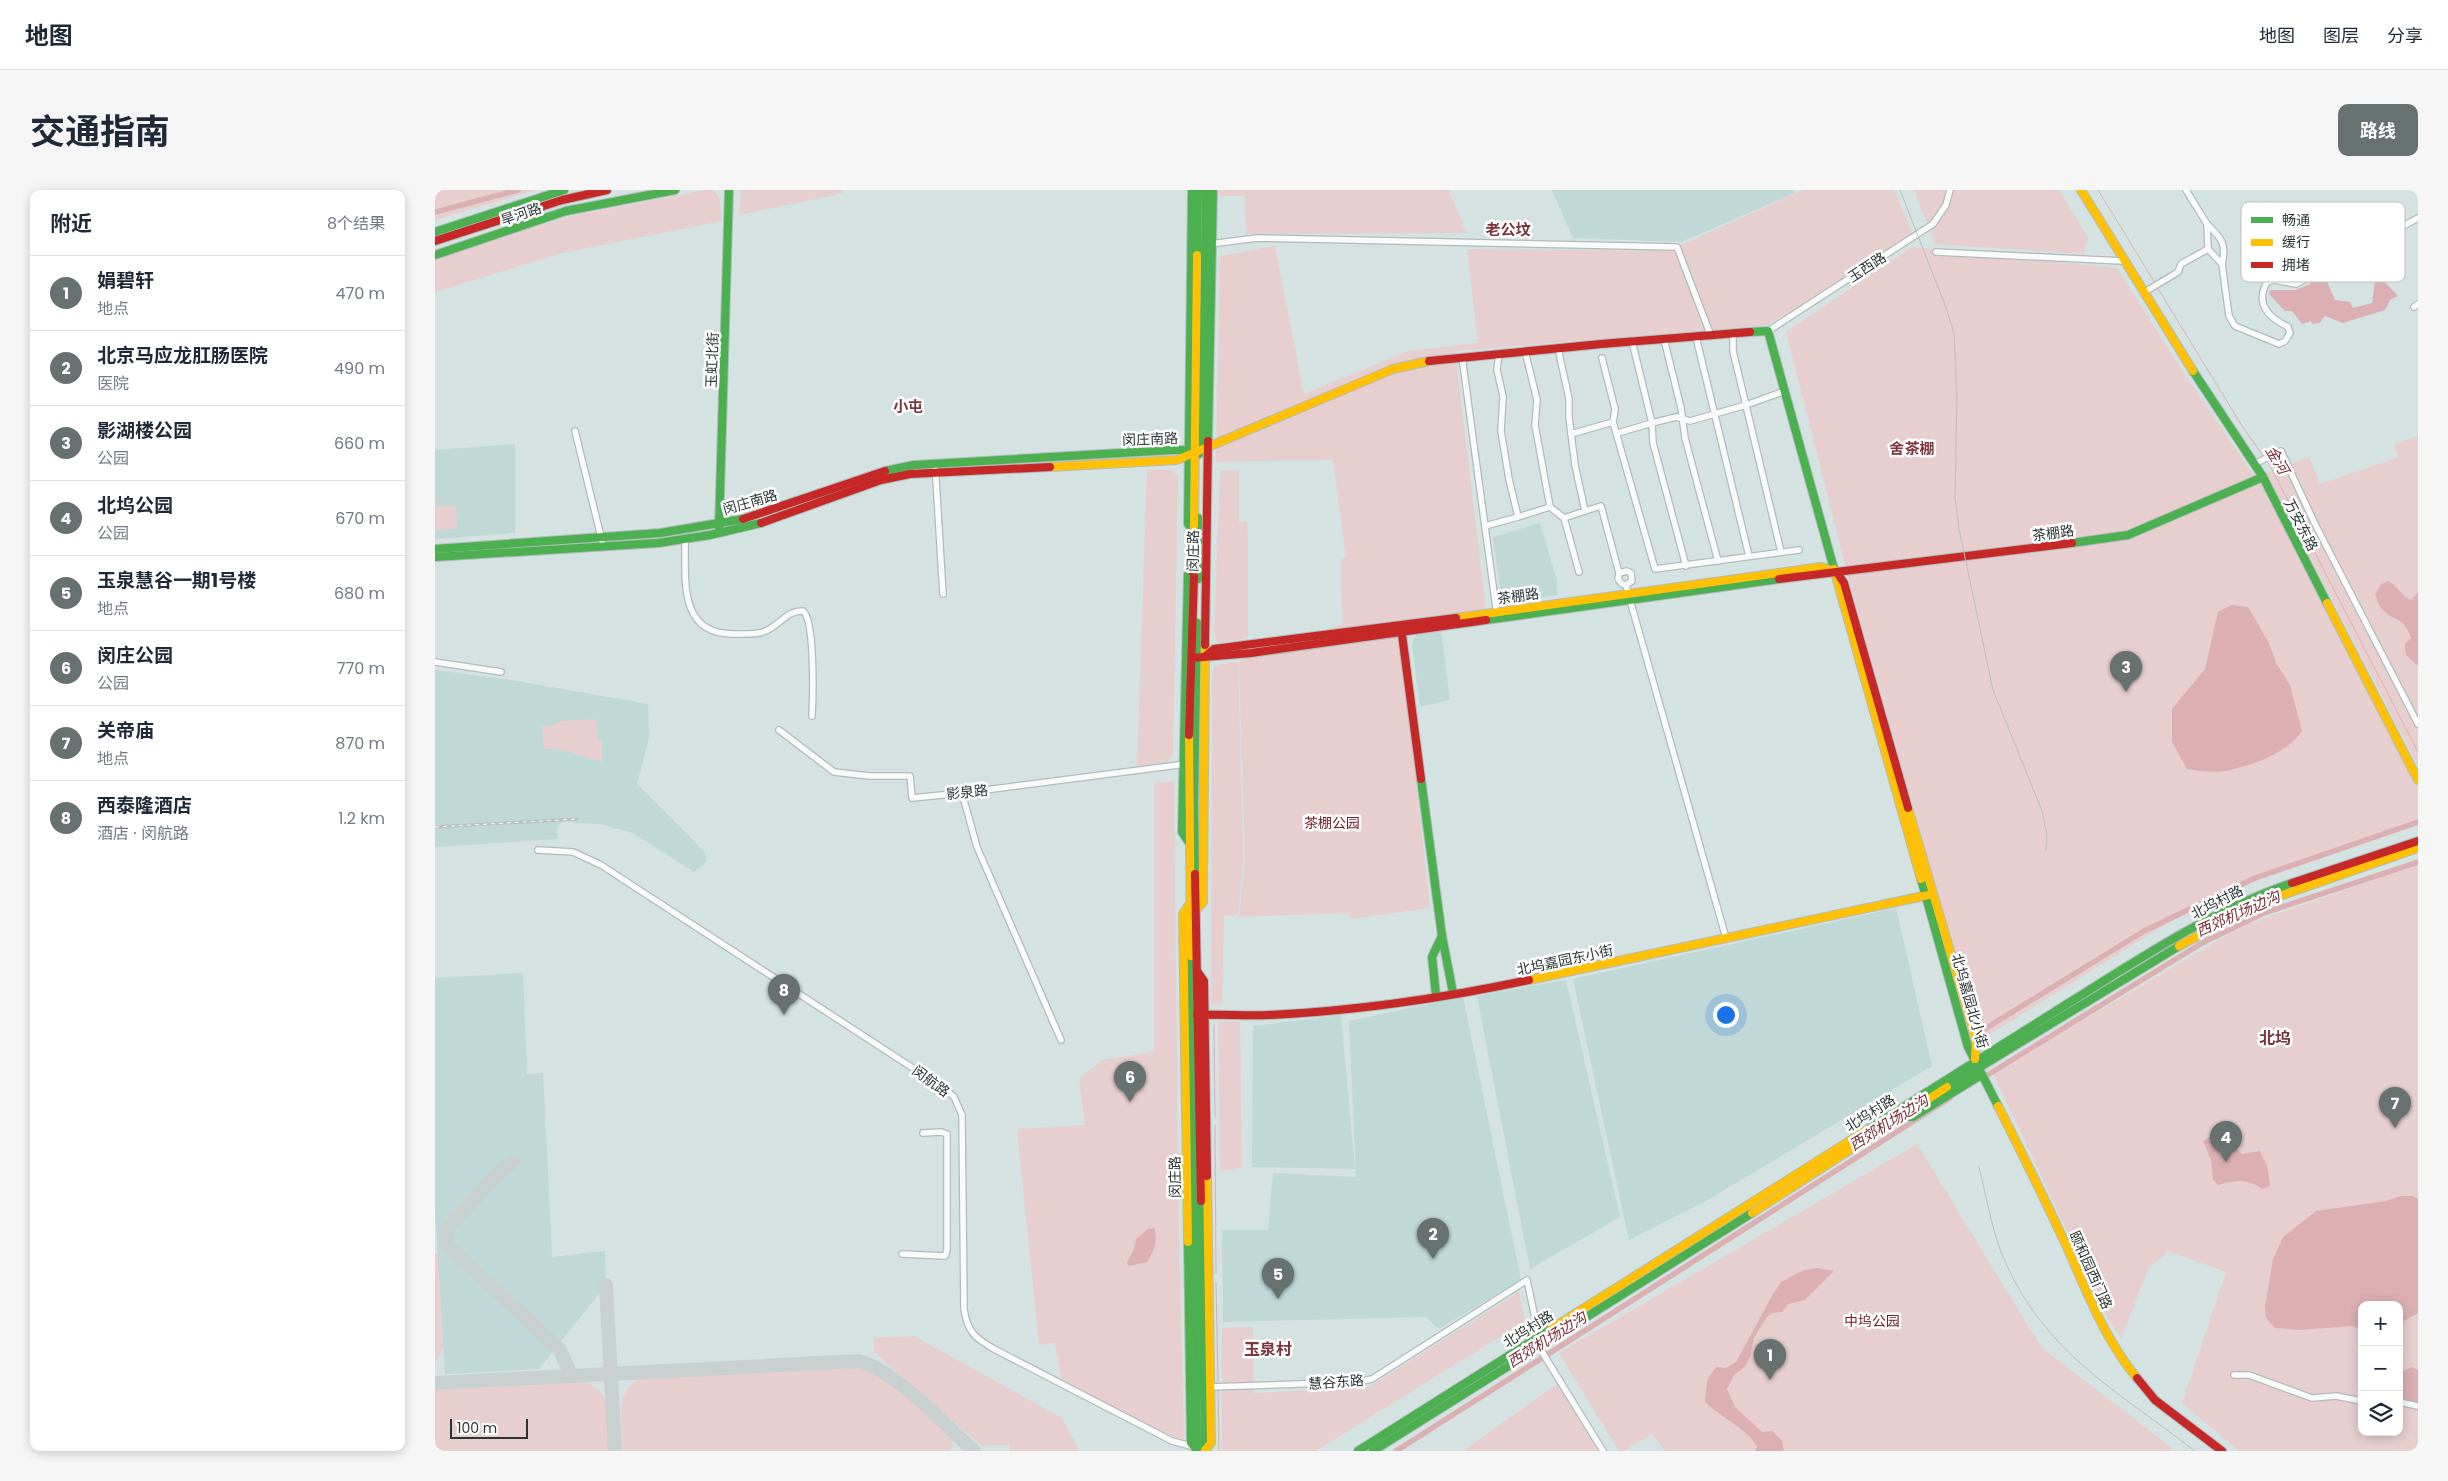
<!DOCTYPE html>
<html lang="zh">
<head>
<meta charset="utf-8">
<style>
  :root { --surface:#fff; --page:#f6f6f7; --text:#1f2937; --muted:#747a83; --line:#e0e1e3; --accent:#667170 }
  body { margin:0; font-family:Poppins,"Noto Sans SC",sans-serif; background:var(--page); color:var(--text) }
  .controls { position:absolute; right:15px; bottom:15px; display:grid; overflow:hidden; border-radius:10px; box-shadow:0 2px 12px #0003 }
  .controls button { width:45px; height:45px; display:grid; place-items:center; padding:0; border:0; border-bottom:1px solid var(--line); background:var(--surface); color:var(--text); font:25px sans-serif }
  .scale { position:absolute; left:15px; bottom:12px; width:78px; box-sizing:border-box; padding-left:5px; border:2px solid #2a3433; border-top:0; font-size:14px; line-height:18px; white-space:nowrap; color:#2a3433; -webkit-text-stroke:4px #fff; paint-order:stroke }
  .you { position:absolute; left:1290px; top:824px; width:18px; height:18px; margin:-12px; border:4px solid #fff; border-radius:50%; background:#1a73e8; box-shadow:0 0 0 8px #1a73e833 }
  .badge { display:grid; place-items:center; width:32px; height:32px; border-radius:50%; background:var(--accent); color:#fff; font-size:16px; font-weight:700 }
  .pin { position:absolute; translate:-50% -41px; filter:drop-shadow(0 1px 2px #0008) }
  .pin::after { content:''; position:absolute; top:26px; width:18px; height:15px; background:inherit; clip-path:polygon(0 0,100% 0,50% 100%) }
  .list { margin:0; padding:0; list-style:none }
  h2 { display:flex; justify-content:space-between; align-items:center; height:65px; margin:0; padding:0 20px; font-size:21px }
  h2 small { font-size:16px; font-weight:400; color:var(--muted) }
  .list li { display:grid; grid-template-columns:32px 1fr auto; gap:15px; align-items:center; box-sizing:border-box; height:75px; padding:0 20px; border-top:1px solid var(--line) }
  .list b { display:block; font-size:19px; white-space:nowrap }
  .list p { margin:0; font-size:16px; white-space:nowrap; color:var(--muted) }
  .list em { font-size:16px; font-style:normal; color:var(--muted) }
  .icon { flex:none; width:28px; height:28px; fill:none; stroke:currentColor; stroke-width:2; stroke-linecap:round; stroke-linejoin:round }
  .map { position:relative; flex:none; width:1983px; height:1261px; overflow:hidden; border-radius:10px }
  header { display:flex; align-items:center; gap:30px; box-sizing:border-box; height:70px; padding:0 25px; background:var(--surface); border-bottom:1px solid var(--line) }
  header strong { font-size:24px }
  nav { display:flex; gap:28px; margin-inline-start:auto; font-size:18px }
  .intro { display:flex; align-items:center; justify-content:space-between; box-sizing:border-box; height:120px; padding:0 30px }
  h1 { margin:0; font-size:35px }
  .button { padding:12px 22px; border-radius:10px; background:var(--accent); color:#fff; font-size:18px; font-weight:700 }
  main { display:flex; gap:30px; padding:0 30px }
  aside { flex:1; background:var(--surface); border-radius:10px; box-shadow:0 2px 12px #0003 }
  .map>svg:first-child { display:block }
  .built { fill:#c0d8d6 }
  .green { fill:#e7cfd0; fill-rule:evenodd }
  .water { fill:#dcb0b2 }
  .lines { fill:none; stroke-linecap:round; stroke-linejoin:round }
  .stream { stroke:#dcb0b2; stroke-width:1 }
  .canal { stroke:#dcb0b2; stroke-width:5.5 }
  .taxiway { stroke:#c8d0d0; stroke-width:14 }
  .street-casing { stroke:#b1bcbb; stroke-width:8 }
  .fast-casing { stroke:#b1bcbb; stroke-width:10 }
  .slow-casing { stroke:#b1bcbb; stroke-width:10 }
  .jam-casing { stroke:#b1bcbb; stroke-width:10 }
  .street { stroke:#f9fbfa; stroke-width:5.5 }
  .fast { stroke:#4caf50; stroke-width:8 }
  .slow { stroke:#ffc107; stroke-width:8 }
  .jam { stroke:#c62828; stroke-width:8 }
  .tram { stroke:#bbbebe; stroke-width:1 }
  .rail-casing { stroke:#bbbebe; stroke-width:3 }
  .rail { stroke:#fff; stroke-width:1; stroke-dasharray:4; stroke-linecap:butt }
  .labels { text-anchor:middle; stroke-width:5; stroke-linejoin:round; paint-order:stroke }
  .street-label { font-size:14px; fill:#2a3433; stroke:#fff }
  .park-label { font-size:14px; fill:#73222e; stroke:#fff }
  .neighbourhood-label { font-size:15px; font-weight:bold; fill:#7d353d; stroke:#fff }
  .water-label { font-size:15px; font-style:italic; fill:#7c2b36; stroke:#fff }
  .quarter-label { font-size:16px; font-weight:bold; fill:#7d353d; stroke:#fff }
  .key { fill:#fff; stroke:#bfc2c2; stroke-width:1 }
  .key-label { font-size:14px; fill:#2a3433 }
</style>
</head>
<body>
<header>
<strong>地图</strong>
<nav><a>地图</a><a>图层</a><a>分享</a></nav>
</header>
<div class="intro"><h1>交通指南</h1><a class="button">路线</a></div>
<main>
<aside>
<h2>附近<small>8个结果</small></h2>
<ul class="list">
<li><span class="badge">1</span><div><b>娟碧轩</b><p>地点</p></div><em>470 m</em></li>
<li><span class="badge">2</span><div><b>北京马应龙肛肠医院</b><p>医院</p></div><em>490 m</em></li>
<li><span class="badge">3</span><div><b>影湖楼公园</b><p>公园</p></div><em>660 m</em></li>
<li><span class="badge">4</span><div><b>北坞公园</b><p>公园</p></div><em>670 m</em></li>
<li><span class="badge">5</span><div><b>玉泉慧谷一期1号楼</b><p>地点</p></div><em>680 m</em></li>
<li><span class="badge">6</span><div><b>闵庄公园</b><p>公园</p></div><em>770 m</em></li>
<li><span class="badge">7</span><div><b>关帝庙</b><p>地点</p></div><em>870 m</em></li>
<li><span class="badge">8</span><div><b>西泰隆酒店</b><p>酒店 · 闵航路</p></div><em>1.2 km</em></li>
</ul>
</aside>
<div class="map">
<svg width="1983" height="1261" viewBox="0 0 1983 1261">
  <rect width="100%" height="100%" fill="#d4e2e1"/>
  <g class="built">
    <path d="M1117 0H1359L1360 3 1246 52 1138 48Z"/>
    <path d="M80 254V343L0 349V260Z"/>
    <path d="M1105 333 1122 391V405L1067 413 1058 347Z"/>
    <path d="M1006 441 1015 510 985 517 977 454 982 443Z"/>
    <path d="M0 480 76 490 213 514 214 548 202 594 263 655 270 663 272 671 259 682 198 643 164 634 145 633 127 632 122 636 123 649 0 657Z"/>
    <path d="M1461 718 1497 876 1269 1012 1194 1050 1138 789Z"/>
    <path d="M88 783 92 884 108 883 117 1067 170 1061 171 1095 104 1179 10 1184 0 1020V788Z"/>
    <path d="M1131 790 1185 1027 1095 1079 1042 806Z"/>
    <path d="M1028 807 1086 1090 1004 1139 991 1127 788 1132 787 1040H833L838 983 921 987 914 831Z"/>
    <path d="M906 825 920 979 817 977 818 836Z"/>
  </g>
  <g class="green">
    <path d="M0 0H100L0 30Z"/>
    <path d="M271 0H279L285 9 287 31 127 63 0 102V69L136 26Z"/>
    <path d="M306 0H408L407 3 396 6 304 25Z"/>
    <path d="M783 0H1014L1031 43 811 44 810 6H783Z"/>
    <path d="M1368 0H1459L1478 44 1333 135 1020 161 1051 419 964 432 995 718 916 729 914 723 804 727 810 669 804 471 907 434 906 370 911 367 898 270 781 272 785 66 840 56 869 204 973 161 1043 153 1032 59 1233 61Z"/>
    <path d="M1479 0H1624L1653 47 1649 64 1500 54Z"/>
    <path d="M1477 57 1682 78 1750 185 1822 290 1827 291 1983 596V635L1818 692 1731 734 1554 845 1546 846 1536 808 1527 788 1415 394 1351 142Z"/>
    <path d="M1983 246V576L1832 283 1874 267 1885 294 1964 267 1958 255Z"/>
    <path d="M712 279 737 280 743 286 738 565 732 572 702 576Z"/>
    <path d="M804 280V332H812L813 346V448L783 453 779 445 785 281Z"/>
    <path d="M0 316H21L22 339 0 340Z"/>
    <path d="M803 471 808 669 803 725 789 726 787 815 776 814 777 482 780 476Z"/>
    <path d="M161 529 162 548 167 552V572L129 560 109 559 107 536H116L125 531Z"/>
    <path d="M739 591 743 987 749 1251 681 1220 626 1188 620 1153 604 1155 582 939 650 935 644 889 667 870 719 862V593Z"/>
    <path d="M1983 674V1261H1804L1747 1213 1791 1082 1733 1061 1713 1079 1686 1149 1671 1125 1558 883 1808 736ZM1927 1115H1964V1242H1927Z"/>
    <path d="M783 831 805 832 807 978 785 981Z"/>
    <path d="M1482 954 1606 1157 1737 1258 1734 1261H1230L1217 1244 1188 1261H1184L1124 1163Z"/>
    <path d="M3 1063 8 1159 0 1172V1064Z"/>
    <path d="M1084 1102 1090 1131 881 1261H787V1138L818 1137 819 1203 934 1197Z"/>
    <path d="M479 1146 627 1228 645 1261H574V1255L547 1256 439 1162V1148Z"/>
    <path d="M414 1175 440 1182 452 1188 517 1246 518 1257 514 1261H188C187 1232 177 1195 213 1186Z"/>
    <path d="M147 1191C179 1198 174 1235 175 1261H0V1200Z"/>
    <path d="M1122 1194 1163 1261H1028Z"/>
  </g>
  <g class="water">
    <path d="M1926 45 1931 46 1937 61 1950 67 1946 88 1963 106 1955 110 1950 120 1908 133 1890 126 1885 133 1877 134 1876 131 1867 134 1857 121H1850L1834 104 1835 100H1861L1875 94 1876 79 1870 72 1872 65H1879L1883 72 1882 80 1886 89H1891L1900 110 1915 112 1918 118 1937 113 1940 91C1932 84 1927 74 1927 64L1919 57 1918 50Z"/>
    <path d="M1953 391C1963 396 1966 406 1976 410L1983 402V476L1971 465 1970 454 1976 448C1968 425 1961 433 1948 420 1944 417 1942 409 1940 405L1946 394Z"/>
    <path d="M1796 415 1813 417 1834 453 1841 473 1855 495 1867 541C1850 565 1818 575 1790 581 1779 583 1764 581 1752 579L1737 552V519L1770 479 1783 422Z"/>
    <path d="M1781 943 1788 946 1807 964 1825 961 1833 979 1835 996 1827 999C1813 988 1799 991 1783 995L1778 990 1776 970 1768 951Z"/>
    <path d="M1966 1006H1978L1983 1009V1123L1964 1134V1115H1927V1140L1918 1136 1864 1140 1840 1138 1831 1128 1830 1116 1838 1069 1848 1047 1881 1021 1951 1011Z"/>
    <path d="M719 1038C723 1051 719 1062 712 1072L694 1076 692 1073 699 1059 701 1049 713 1039Z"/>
    <path d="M1382 1078 1399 1081 1370 1110 1353 1114 1347 1122 1337 1123 1331 1128 1319 1148 1315 1167 1310 1177 1300 1184 1292 1199 1300 1217 1327 1242 1337 1241 1347 1250 1349 1261H1320L1322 1256C1309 1236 1286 1228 1270 1212L1272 1190 1281 1177 1291 1178 1301 1172 1338 1104 1346 1092 1369 1080Z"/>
    <path d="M1977 1177 1983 1180V1213L1964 1209V1183Z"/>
  </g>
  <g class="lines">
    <g class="stream">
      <path d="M1663 0 1720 93"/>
      <path d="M1722 97 1807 236 1829 267"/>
      <path d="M1832 270 1983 562"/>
      <path d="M779 835 780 927"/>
      <path d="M780 935 781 1083"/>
      <path d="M781 1092 783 1193"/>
      <path d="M783 1200 784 1261"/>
    </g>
    <g class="canal">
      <path d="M0 22 83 0"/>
      <path d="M1548 840 1709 741 1820 688 1983 632"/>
      <path d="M1546 889 1767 753 1829 723 1983 672"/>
      <path d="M961 1261 1515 908"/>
    </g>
    <g class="taxiway">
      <path d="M78 971 61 986 12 1039 11 1054 125 1160 136 1185"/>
      <path d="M171 1095 180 1261"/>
      <path d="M0 1193 424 1171C460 1180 510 1235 539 1261"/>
    </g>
    <defs>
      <g id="street">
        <path d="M1751 0 1772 34"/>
        <path d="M775 54 822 48 1242 57 1276 146"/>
        <path d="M1501 62 1688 71"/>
        <path d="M1787 74 1794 126 1800 136 1844 154 1850 151 1855 143 1853 137C1833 127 1820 114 1832 92L1839 90 1861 94 1983 28"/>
        <path d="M1708 103 1743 82 1746 74 1773 59 1787 74C1792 53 1786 48 1772 34L1773 59"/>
        <path d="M1979 117 1983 114"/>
        <path d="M1333 141 1498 34 1511 15 1515 0"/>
        <path d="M1298 144V161L1346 362"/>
        <path d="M1261 147 1314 366"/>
        <path d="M1229 149 1246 218 1250 248 1283 371"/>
        <path d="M1123 158 1134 209V227L1140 275 1150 321 1129 328"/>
        <path d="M1090 161 1102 210 1100 235 1115 317 1129 328 1144 382"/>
        <path d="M1027 167 1062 425"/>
        <path d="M1167 168 1180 219 1178 232 1220 379 1364 360"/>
        <path d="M140 241 167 351"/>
        <path d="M1183 243 1217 233 1197 151"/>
        <path d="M1136 244 1178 232"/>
        <path d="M500 273 508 404"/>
        <path d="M1819 274 1846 261 1879 332 1983 534"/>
        <path d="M1150 321 1166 316 1184 383 1183 389 1187 394 1191 395 1195 410 1291 748"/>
        <path d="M1083 327 1115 317"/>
        <path d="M1050 336 1083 327 1074 289 1066 241 1068 206 1062 180 1064 163"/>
        <path d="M250 349C251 387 242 444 298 444 307 444 319 445 328 442 344 437 351 420 368 421 380 430 378 508 377 526"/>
        <path d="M1251 376 1218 253 1217 233 1241 227 1255 231 1311 215 1350 201"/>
        <path d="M1184 383 1192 381 1196 383 1197 391 1191 395"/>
        <path d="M0 472 66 482"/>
        <path d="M344 540 399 582 434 586H475L477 608 527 603 751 574"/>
        <path d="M527 603 542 657 626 850"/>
        <path d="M103 660 138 662 166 675 510 899 519 907 527 925 529 1119C532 1141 540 1148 559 1159L737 1251 770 1260"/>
        <path d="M467 1064 510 1066 512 1060V944L506 942 488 943"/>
        <path d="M1104 1157 1168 1261"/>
        <path d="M1799 1185H1814L1877 1208 1901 1206 1927 1211"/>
        <path d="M775 1197 922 1192 937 1189 1092 1090 1104 1147"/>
        <path d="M1964 1212 1983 1216"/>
      </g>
      <g id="fast">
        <path d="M757 0 753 334 757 339"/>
        <path d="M0 42 129 0"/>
        <path d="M0 65 131 21 240 0"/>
        <path d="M762 65 763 0"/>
        <path d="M1315 142 1333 141 1399 379"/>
        <path d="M1758 181 1828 287 1892 413"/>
        <path d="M773 251 778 0"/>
        <path d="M764 264 767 244 771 0"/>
        <path d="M450 281 479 275 738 260H748L759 265"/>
        <path d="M763 328V389"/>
        <path d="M284 338 294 0"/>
        <path d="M1637 353 1693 345 1828 287"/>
        <path d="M0 359 225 343 308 329"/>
        <path d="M0 367 223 353 275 345 326 333"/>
        <path d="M1051 430 1344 389"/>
        <path d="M986 589 1007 746 1018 803"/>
        <path d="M753 651 747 642 753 384 756 378"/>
        <path d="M760 684 759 611 762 433"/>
        <path d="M1486 689 1533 857 1563 916"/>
        <path d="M756 766 762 1261"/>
        <path d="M1001 805 997 767 1007 746"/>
        <path d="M1512 897 1744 756"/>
        <path d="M1469 927H1478L1546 885"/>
        <path d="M1432 940C1501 896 1571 853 1640 809 1710 765 1778 720 1857 693"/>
        <path d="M766 1011 770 1261"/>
        <path d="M753 1052 756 1253 762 1260"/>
        <path d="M923 1261 1116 1139"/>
        <path d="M938 1261 1317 1023"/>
      </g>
      <g id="slow">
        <path d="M1646 0 1758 181"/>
        <path d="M615 277 742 270 958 179 994 171"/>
        <path d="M756 369 759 335 762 65"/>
        <path d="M1399 379 1486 689"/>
        <path d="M1892 413 1983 590"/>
        <path d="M1021 428 1386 377 1397 380"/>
        <path d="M754 545 756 766"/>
        <path d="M1473 618 1541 850 1540 869"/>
        <path d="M761 720 768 712 770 455"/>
        <path d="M1744 756 1824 713 1983 658"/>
        <path d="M1094 790 1498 704"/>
        <path d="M1563 916C1587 963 1610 1010 1632 1057 1652 1102 1670 1150 1702 1188"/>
        <path d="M1317 1023 1512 897"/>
        <path d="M753 1052 748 724 754 715"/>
        <path d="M1116 1139 1432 940"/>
        <path d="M770 1260 776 1253 772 986"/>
      </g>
      <g id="jam">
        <path d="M0 51 127 10 172 0"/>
        <path d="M994 171 1166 154 1315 142"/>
        <path d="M308 329 450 281"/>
        <path d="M326 333 446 290 475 284 615 277"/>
        <path d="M1403 384 1409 393 1473 618"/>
        <path d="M1344 389 1637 353"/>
        <path d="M966 437 986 589"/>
        <path d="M770 455 773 251"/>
        <path d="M769 467 779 459 1021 428"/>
        <path d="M757 468 816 463 1051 430"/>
        <path d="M754 545 759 385 756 378V369"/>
        <path d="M760 684 766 1011"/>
        <path d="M1857 693 1983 651"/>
        <path d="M762 781 769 791 772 986"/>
        <path d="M762 825C786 824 810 826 834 825 921 821 1009 808 1094 790"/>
        <path d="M1702 1188 1720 1210 1787 1261"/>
      </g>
    </defs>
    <use href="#street" class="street-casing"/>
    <use href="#fast" class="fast-casing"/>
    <use href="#slow" class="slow-casing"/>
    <use href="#jam" class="jam-casing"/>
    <use href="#street" class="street"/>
    <use href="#fast" class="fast"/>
    <use href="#slow" class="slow"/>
    <use href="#jam" class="jam"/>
    <g class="tram">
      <path d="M1465 0 1510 115 1519 143 1522 207 1520 307 1524 339 1558 500 1607 621 1612 645 1611 660"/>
      <path d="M1544 977C1551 1005 1556 1035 1566 1062 1606 1161 1681 1200 1760 1261"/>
    </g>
    <defs>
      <path id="rail" d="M0 637 142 629"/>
    </defs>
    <use href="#rail" class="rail-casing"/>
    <use href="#rail" class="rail"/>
  </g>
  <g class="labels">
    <g class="street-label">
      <text transform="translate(86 24) rotate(-19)" y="5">旱河路</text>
      <text transform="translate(1432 77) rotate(-33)" y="5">玉西路</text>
      <text transform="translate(277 170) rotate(-88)" y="5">玉虹北街</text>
      <text transform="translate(715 249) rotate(-2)" y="5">闵庄南路</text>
      <text transform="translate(315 312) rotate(-16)" y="5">闵庄南路</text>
      <text transform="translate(1866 335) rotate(63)" y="5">万安东路</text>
      <text transform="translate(1618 343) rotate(-8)" y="5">茶棚路</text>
      <text transform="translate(758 361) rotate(-89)" y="5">闵庄路</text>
      <text transform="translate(1083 406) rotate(-8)" y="5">茶棚路</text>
      <text transform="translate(532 602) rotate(-6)" y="5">影泉路</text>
      <text transform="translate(1782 712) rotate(-27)" y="5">北坞村路</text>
      <text transform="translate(1130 770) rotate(-12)" y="5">北坞嘉园东小街</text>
      <text transform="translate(1535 811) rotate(74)" y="5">北坞嘉园北小街</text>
      <text transform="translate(496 891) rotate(36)" y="5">闵航路</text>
      <text transform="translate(1435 923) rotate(-32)" y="5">北坞村路</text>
      <text transform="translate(740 987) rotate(-91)" y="5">闵庄路</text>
      <text transform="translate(1656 1080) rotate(66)" y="5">颐和园西门路</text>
      <text transform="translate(1093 1139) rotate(-32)" y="5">北坞村路</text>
      <text transform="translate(901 1192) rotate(-4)" y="5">慧谷东路</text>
    </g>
    <g class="park-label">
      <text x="897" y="638">茶棚公园</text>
      <text x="1437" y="1136">中坞公园</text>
    </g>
    <g class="neighbourhood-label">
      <text x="1073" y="45">老公坟</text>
      <text x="473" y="222">小屯</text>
      <text x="1477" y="264">舍茶棚</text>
    </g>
    <g class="water-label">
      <text transform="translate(1842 270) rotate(59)" y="5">金河</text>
      <text transform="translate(1803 724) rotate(-24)" y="5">西郊机场边沟</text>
      <text transform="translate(1454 933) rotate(-32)" y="5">西郊机场边沟</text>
      <text transform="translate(1112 1150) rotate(-32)" y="5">西郊机场边沟</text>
    </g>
    <g class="quarter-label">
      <text x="1840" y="854">北坞</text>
      <text x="833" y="1165">玉泉村</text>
    </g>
  </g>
  <rect x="1806" y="12" width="164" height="80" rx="8" class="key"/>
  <rect x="1816" y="27" width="22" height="6" fill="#4caf50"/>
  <rect x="1816" y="49" width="22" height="7" fill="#ffc107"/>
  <rect x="1816" y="72" width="22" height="6" fill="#c62828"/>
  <g class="key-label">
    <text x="1847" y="35">畅通</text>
    <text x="1847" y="57">缓行</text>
    <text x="1847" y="80">拥堵</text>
  </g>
</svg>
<div class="controls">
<button>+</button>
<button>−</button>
<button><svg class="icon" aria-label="layers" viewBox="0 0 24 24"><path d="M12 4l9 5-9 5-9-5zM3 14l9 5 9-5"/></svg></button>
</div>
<div class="scale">100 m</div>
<div class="you"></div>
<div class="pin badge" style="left:1335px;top:1190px">1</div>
<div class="pin badge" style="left:998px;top:1069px">2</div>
<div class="pin badge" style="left:1691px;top:502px">3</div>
<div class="pin badge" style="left:1791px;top:972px">4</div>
<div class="pin badge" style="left:843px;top:1109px">5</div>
<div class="pin badge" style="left:695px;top:912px">6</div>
<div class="pin badge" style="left:1960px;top:938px">7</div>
<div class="pin badge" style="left:349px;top:825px">8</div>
</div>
</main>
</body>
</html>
